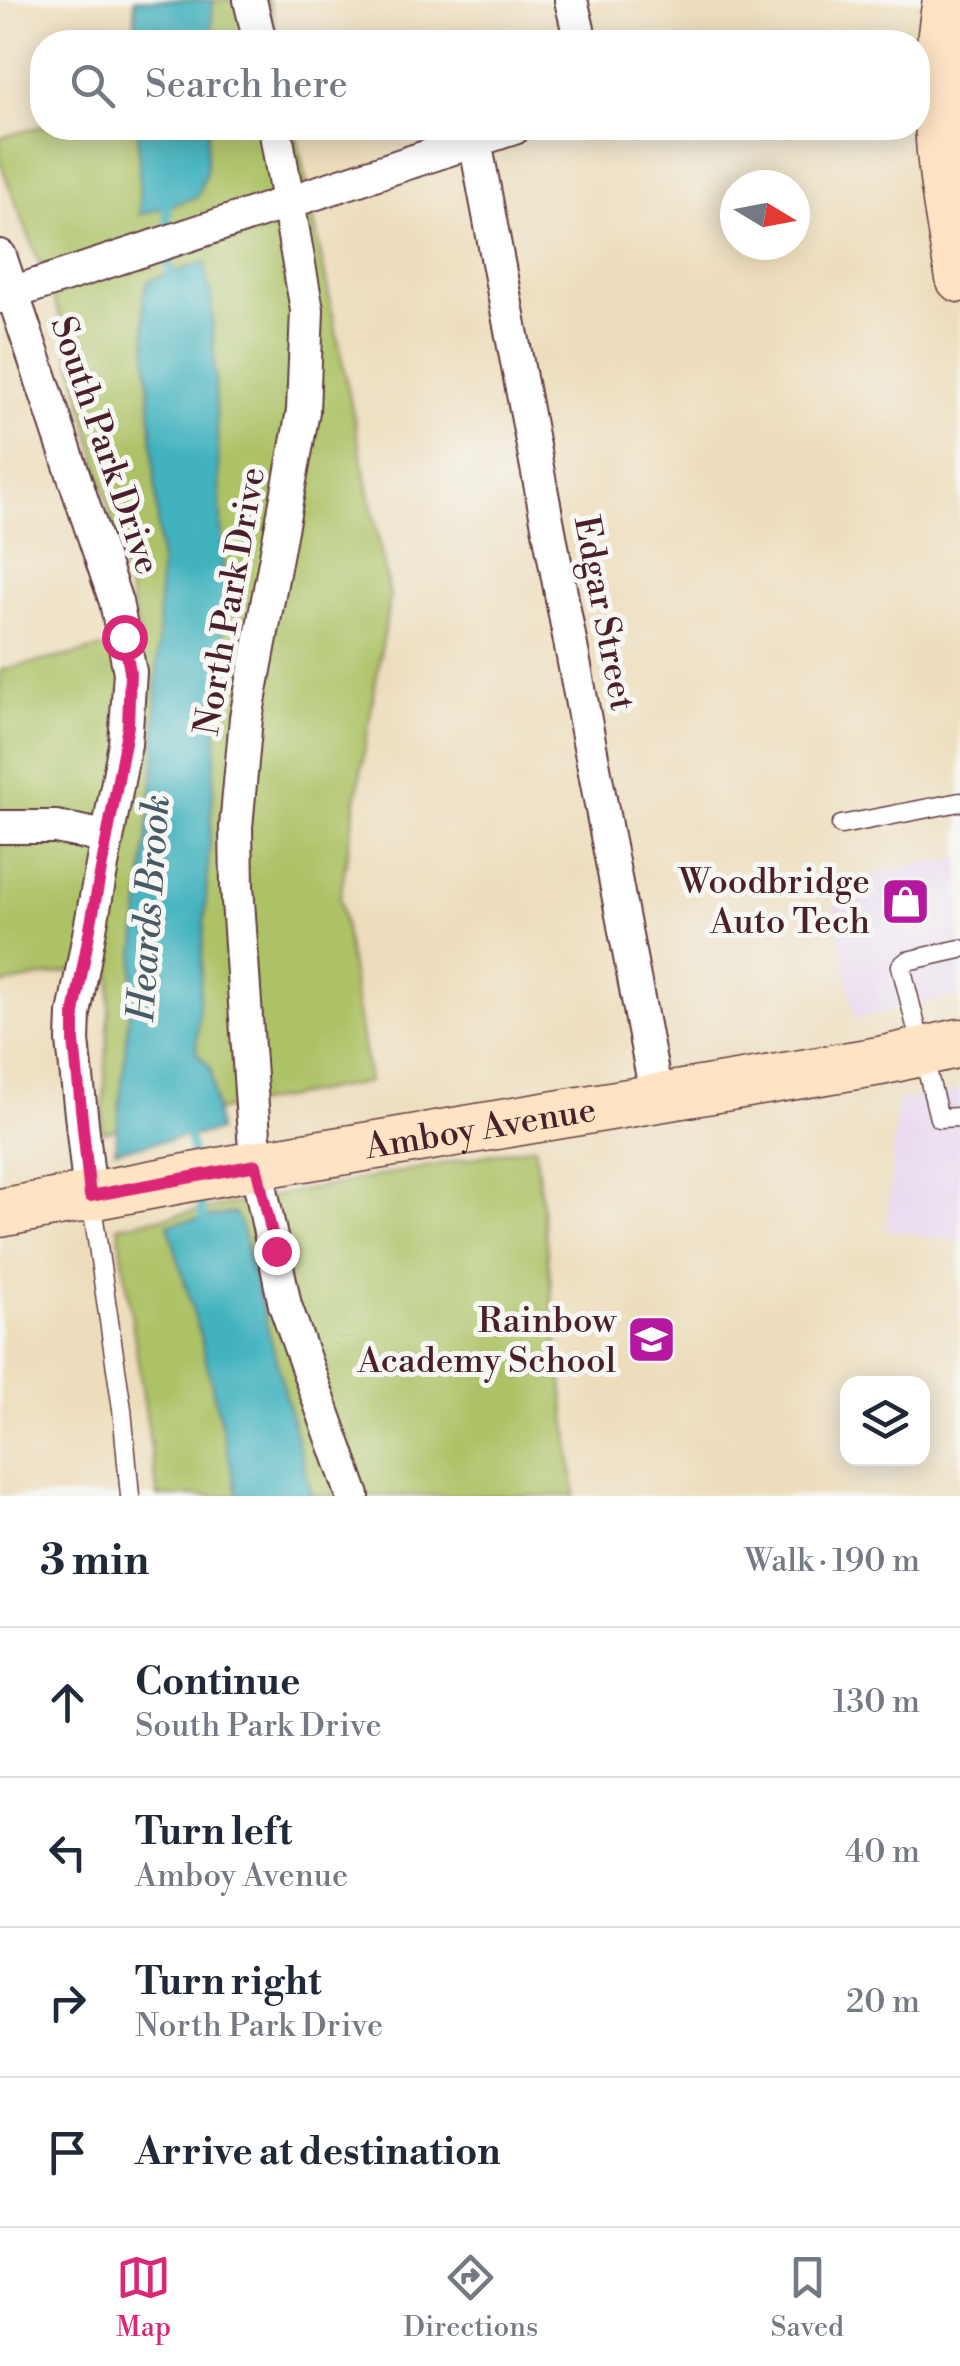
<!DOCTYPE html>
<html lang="en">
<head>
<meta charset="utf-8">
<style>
  :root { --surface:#fff; --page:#f2f2f3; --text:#1f2937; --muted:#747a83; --line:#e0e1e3; --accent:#db2777 }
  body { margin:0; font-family:"Libre Bodoni",serif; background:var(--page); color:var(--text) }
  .controls { position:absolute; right:30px; bottom:30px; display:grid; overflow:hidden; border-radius:20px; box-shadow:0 5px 25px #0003 }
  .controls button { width:90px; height:90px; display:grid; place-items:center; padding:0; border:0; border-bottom:2px solid var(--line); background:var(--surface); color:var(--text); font:50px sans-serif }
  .compass { position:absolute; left:720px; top:170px; width:90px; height:90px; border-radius:50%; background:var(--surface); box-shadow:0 5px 25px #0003; rotate:100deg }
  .stop { position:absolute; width:30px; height:30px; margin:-22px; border:8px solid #db2777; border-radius:50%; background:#fff }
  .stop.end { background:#db2777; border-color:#fff; box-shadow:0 2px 10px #0008 }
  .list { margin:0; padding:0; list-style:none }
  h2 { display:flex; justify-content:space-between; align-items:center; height:130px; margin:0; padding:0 40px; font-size:42px }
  h2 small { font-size:32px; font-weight:400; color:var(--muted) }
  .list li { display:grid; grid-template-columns:65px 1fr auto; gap:30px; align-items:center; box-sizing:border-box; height:150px; padding:0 40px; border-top:2px solid var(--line) }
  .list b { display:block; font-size:38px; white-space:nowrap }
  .list p { margin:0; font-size:32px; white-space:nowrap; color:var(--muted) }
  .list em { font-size:32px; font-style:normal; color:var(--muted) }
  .icon { flex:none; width:55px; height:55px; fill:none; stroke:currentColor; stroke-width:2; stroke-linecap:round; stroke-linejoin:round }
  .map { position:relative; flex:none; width:960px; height:1496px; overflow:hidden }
  .search { position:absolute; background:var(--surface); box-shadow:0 5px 25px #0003; left:30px; right:30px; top:30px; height:110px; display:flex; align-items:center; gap:25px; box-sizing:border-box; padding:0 35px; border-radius:40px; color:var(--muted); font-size:38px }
  .sheet { height:730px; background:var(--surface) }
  nav { display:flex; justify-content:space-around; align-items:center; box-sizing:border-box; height:140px; border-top:2px solid var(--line); background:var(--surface); font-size:28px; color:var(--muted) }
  nav a { display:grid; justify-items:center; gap:5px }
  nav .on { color:var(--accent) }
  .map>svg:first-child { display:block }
  .built { fill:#e6d3f0 }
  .green { fill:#adc266; stroke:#7c7048; stroke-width:2.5 }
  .water { fill:#43b2be; stroke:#466874; stroke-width:2.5 }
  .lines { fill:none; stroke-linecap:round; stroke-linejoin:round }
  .stream { stroke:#43b2be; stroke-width:9 }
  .lane-casing { stroke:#623c41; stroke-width:21 }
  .street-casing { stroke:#623c41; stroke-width:36 }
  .secondary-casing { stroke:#623c41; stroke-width:51 }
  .lane { stroke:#fff; stroke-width:18 }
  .street { stroke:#fff; stroke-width:32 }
  .secondary { stroke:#fee4c5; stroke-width:48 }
  .route { stroke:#db2777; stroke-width:12 }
  .labels { text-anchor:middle; stroke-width:10; stroke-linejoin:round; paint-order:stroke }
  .street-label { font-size:35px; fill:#4a1f2b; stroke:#f6f6f2 }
  .poi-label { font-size:35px; fill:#4a1f2b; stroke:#f6f6f2; text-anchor:end }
  .water-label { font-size:38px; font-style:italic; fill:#475a66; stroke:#f6f6f2 }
</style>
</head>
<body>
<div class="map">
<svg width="960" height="1496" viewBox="0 0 960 1496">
  <rect width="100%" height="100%" fill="#f6f6f2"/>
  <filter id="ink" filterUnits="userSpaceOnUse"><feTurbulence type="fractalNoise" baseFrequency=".01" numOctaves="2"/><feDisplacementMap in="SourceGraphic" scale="20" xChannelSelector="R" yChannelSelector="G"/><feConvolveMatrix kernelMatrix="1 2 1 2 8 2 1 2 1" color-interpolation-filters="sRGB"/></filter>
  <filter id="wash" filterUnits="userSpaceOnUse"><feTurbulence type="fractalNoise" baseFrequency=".0048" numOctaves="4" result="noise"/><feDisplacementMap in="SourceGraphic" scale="40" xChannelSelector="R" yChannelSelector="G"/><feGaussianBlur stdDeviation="2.25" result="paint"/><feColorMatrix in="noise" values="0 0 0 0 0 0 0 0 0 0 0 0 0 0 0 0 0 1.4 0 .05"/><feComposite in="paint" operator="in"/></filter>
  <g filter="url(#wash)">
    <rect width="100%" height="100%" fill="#edddbc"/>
    <g class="built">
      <path d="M960 857V995L855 1019 830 882Z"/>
      <path d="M960 1090V1242L887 1229 897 1101Z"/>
    </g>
    <g class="green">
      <path d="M134 0H269L278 42H136Z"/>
      <path d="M42 126 295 128 390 596 340 898 369 1082 102 1132 112 963 0 985V670L141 640 63 324 0 162V138Z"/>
      <path d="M535 1146 575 1496H158L118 1226Z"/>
    </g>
    <g class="water">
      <path d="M135 0H213L211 42H136Z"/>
      <path d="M138 128H208L206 173 197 197 140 215Z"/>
      <path d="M205 262 208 288 211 291 225 610 196 1051 211 1069 218 1131 115 1150 155 761 160 558 143 295 149 280Z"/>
      <path d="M235 1213 240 1222 312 1496H238L200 1335 168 1224Z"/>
    </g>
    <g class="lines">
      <g class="stream">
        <path d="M167 195 168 235"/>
        <path d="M169 250 170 285"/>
        <path d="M187 1125 194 1164"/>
        <path d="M198 1189 205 1228"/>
      </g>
    </g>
  </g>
  <g filter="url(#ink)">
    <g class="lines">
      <defs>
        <g id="lane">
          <path d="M841 825 960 802"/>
          <path d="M959 1117 939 1118 901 966 907 961 960 949"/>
          <path d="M91 1199 122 1409 130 1496"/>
        </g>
        <g id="street">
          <path d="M250 0 260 42"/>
          <path d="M571 0 581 42"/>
          <path d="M275 128 307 310 303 411 246 718 236 827 237 886 256 1165 285 1305 353 1496"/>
          <path d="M475 141 657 1099"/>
          <path d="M0 256 116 602 130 672 125 744 74 1014 73 1041 90 1196"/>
          <path d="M0 297 514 128"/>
          <path d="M0 827H56L105 837"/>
        </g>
        <g id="secondary">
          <path d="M947 0C929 100 942 180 960 278"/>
          <path id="s1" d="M0 1213 256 1165 880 1061 960 1043"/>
        </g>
      </defs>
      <use href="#lane" class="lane-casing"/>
      <use href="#street" class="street-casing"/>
      <use href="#secondary" class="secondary-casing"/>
      <use href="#lane" class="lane"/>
      <use href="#street" class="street"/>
      <use href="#secondary" class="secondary"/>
    </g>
  </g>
  <g class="lines" filter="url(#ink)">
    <path class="route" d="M124 637 130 672 128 726 74 1014V1041L90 1196 256 1165 276 1251"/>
  </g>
  <defs>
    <symbol id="shop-square" viewBox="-11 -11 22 22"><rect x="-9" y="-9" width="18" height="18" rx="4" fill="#b5179e" stroke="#f6f6f2"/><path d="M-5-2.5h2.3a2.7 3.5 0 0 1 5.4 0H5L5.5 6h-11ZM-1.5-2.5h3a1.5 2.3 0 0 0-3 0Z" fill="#fff"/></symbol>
    <symbol id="school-square" viewBox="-11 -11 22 22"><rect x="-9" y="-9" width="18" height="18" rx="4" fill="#b5179e" stroke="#f6f6f2"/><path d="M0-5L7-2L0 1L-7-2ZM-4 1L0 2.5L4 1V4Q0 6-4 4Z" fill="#fff"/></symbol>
  </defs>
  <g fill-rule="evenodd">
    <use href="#shop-square" x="878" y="874" width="55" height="55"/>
    <use href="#school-square" x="624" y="1312" width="55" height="55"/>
  </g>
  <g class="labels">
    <g class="street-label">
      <text transform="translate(106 445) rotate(71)" y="12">South Park Drive</text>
      <text transform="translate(229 601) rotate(-80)" y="12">North Park Drive</text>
      <text transform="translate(605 613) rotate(79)" y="12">Edgar Street</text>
      <text dy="12" stroke="none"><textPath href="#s1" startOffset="488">Amboy Avenue</textPath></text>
    </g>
    <g class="poi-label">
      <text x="870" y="893">Woodbridge<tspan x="870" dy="40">Auto Tech</tspan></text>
      <text x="616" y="1332">Rainbow<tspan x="616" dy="40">Academy School</tspan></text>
    </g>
    <g class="water-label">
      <text transform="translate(148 908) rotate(-86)" y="13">Heards Brook</text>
    </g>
  </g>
</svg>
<div class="controls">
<button><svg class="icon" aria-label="layers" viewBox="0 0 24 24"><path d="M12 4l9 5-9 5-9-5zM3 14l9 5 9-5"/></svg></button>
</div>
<svg class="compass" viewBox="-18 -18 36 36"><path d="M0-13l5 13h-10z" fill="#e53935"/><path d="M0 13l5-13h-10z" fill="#747a83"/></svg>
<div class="stop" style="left:124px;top:637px"></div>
<div class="stop end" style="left:276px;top:1251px"></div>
<div class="search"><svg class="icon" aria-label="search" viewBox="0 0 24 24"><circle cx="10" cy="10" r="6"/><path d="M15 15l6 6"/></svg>Search here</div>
</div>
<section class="sheet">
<h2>3 min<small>Walk · 190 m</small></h2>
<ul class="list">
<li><svg class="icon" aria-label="ahead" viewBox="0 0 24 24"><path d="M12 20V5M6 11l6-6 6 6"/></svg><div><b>Continue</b><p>South Park Drive</p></div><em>130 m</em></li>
<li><svg class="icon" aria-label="left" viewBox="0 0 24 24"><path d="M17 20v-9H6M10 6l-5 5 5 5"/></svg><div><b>Turn left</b><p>Amboy Avenue</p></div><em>40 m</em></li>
<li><svg class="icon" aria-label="right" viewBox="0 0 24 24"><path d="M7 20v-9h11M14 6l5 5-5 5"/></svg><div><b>Turn right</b><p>North Park Drive</p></div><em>20 m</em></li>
<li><svg class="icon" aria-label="arrive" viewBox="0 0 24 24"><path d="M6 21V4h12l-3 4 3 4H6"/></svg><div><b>Arrive at destination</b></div></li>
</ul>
</section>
<nav>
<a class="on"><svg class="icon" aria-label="map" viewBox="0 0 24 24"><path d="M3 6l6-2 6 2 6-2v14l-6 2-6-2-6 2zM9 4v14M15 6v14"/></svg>Map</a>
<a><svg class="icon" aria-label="directions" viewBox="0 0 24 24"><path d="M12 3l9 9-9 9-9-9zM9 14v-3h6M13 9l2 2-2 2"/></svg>Directions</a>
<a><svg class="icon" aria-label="saved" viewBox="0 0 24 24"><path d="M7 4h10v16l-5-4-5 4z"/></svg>Saved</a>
</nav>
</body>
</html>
